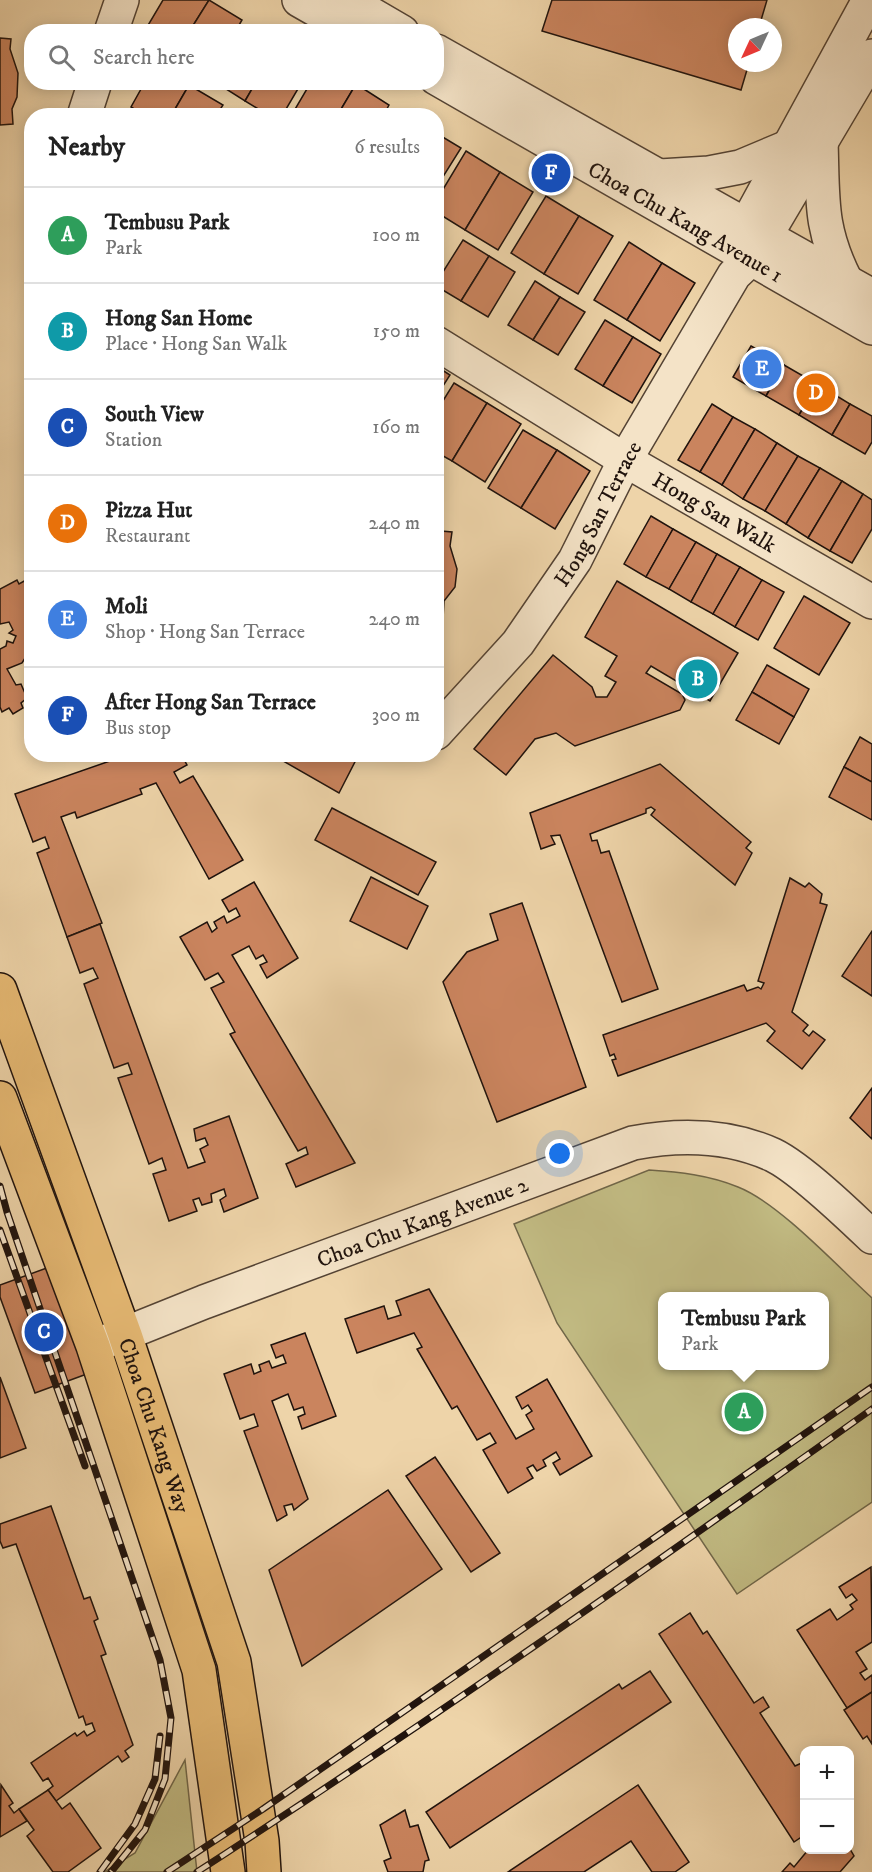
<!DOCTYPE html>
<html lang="en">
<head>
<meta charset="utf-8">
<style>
  :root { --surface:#fff; --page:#f6f6f6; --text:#222; --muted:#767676; --line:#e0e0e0; --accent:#ea580c }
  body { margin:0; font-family:"IM FELL DW Pica",serif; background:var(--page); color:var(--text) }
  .controls { position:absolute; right:18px; bottom:18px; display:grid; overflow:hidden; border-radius:12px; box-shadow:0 3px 15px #0003 }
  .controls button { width:54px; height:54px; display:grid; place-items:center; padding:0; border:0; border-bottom:2px solid var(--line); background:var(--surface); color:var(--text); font:30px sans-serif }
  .compass { position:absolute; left:728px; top:18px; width:54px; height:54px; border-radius:50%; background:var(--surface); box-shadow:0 3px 15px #0003; rotate:226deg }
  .you { position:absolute; left:560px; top:1154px; width:21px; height:21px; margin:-15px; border:4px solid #fff; border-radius:50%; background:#1a73e8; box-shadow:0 0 0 9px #1a73e833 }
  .badge { display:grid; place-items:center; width:39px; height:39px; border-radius:50%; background:var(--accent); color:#fff; font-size:20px; font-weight:700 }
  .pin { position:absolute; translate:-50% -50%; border:3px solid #fff; box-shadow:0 2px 6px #0006 }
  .popup { position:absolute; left:658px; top:1292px; width:171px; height:78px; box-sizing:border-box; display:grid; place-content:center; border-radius:12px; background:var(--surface); filter:drop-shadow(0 2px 4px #0005); font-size:20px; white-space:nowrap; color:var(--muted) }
  .popup b { font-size:22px; color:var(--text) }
  .popup::after { content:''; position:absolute; left:50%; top:100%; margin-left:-12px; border:12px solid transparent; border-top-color:var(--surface) }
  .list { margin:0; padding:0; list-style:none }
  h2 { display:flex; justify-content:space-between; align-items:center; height:78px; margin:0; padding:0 24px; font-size:26px }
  h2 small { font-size:20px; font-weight:400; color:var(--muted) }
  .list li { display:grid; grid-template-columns:39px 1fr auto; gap:18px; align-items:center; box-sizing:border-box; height:96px; padding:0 24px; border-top:2px solid var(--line) }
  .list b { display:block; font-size:22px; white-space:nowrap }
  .list p { margin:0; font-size:20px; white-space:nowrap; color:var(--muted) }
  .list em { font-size:20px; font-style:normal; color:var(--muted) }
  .icon { flex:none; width:33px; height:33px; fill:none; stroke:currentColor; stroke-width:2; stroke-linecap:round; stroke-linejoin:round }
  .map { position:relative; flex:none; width:872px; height:1872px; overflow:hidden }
  .search { position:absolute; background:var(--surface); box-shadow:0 3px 15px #0003; left:24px; top:24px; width:420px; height:66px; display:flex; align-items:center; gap:15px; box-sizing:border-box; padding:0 21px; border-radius:24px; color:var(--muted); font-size:22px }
  .panel { position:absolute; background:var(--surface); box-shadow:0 3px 15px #0003; left:24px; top:108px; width:420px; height:654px; border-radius:24px }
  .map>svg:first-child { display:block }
  .green { fill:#c1ba82; stroke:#706648; stroke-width:1.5; fill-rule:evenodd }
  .building { fill:#ca845e; stroke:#20130d; stroke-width:1.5 }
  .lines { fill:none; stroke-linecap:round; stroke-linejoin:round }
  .minor-casing { stroke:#544334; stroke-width:36 }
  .major-casing { stroke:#20130d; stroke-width:36 }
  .minor { stroke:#f4e3c7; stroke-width:33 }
  .major { stroke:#e7ba74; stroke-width:33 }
  .rail-casing { stroke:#20130d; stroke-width:7 }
  .rail { stroke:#f4e3c7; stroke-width:4.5; stroke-dasharray:14; stroke-linecap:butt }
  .labels { text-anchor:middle; stroke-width:5; stroke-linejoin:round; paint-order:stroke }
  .street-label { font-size:22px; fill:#20130d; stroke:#f4e3c7 }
</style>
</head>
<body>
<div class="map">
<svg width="872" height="1872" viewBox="0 0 872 1872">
  <rect width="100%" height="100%" fill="#eed4a9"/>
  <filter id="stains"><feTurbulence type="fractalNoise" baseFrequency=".00333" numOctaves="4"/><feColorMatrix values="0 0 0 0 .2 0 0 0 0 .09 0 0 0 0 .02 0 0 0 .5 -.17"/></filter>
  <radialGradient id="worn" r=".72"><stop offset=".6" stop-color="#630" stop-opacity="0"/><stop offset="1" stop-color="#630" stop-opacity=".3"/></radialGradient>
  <g class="green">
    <path d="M649 1170C679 1172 709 1175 738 1187 779 1203 838 1267 872 1298V1502L737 1594 557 1323 514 1224ZM663 1296H825V1366H663Z"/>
    <path d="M185 1760 197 1872H104L135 1853Z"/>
  </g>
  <g class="building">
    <path d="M163 0H209L189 32H144Z"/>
    <path d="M209 0 242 20 235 32H189Z"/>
    <path d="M552 0H767L759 27H737V63H749L741 90 542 31Z"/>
    <path d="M0 38 11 39 10 49 18 73 17 97 12 109 13 124 0 125Z"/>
    <path d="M145 82H185L189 85 171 116H146L131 107Z"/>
    <path d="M215 82H256L245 101Z"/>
    <path d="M256 82H302L282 116H270L245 101Z"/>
    <path d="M311 82H353L356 84 337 116H291Z"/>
    <path d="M356 84 389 105 383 116H337Z"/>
    <path d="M189 85 223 105 216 116H171Z"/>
    <path d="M436 133 461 148 436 188Z"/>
    <path d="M466 151 500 172 465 230 436 212V201Z"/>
    <path d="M500 172 533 192 498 250 465 230Z"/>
    <path d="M546 196 579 216 544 274 511 253Z"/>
    <path d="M579 216 613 236 578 294 544 274Z"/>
    <path d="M463 240 489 256 461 301 436 286V283Z"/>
    <path d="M629 242 662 263 627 320 594 300Z"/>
    <path d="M489 256 515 272 488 317 461 301Z"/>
    <path d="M662 263 695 283 660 341 627 320Z"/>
    <path d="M535 281 560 297 533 340 508 325Z"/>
    <path d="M560 297 585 312 558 355 533 340Z"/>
    <path d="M605 320 633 337 603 386 575 369Z"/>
    <path d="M633 337 661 354 632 403 603 386Z"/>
    <path d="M751 346 784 365 766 396 733 377Z"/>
    <path d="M784 365 817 384 799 415 766 396Z"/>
    <path d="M436 366 450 375 436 397Z"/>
    <path d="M454 383 487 403 452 461 436 452V412Z"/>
    <path d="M817 384 850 404 832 435 799 415Z"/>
    <path d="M487 403 521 424 485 482 452 461Z"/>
    <path d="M712 404 733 417 700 472 678 460Z"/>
    <path d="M850 404 872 416V442L865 454 832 435Z"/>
    <path d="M733 417 755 429 722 485 700 472Z"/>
    <path d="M755 429 777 443 743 499 722 485Z"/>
    <path d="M523 430 557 450 521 508 488 488Z"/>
    <path d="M777 443 798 456 765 511 743 499Z"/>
    <path d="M557 450 590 471 555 529 521 508Z"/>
    <path d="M798 456 820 468 786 524 765 511Z"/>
    <path d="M820 468 842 481 808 538 786 524Z"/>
    <path d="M842 481 863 494 830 551 808 538Z"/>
    <path d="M863 494 872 500V529L852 563 830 551Z"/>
    <path d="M651 516 673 529 646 577 624 564Z"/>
    <path d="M673 529 696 542 669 589 646 577Z"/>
    <path d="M441 531 452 532 450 546 457 569 455 587 444 601 443 619 436 618V535L440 536Z"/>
    <path d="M696 542 717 554 691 602 669 589Z"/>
    <path d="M717 554 740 567 713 614 691 602Z"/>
    <path d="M740 567 762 580 735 627 713 614Z"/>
    <path d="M17 580 19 584 26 580 28 583 32 581V657L27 655 22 663 7 669 16 685 21 684 27 698 21 703 23 708 13 714 9 708 2 712 0 707V649L6 646 7 641 13 643 16 636 9 633 13 630 9 622 0 624V589Z"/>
    <path d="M762 580 784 592 758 640 735 627Z"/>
    <path d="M617 581 738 653 710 701 651 666 646 673 682 694 685 700 680 710 575 746 556 733 535 739 506 775 474 749 553 655 592 687 596 697H607L616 682 605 676 617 656 585 637Z"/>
    <path d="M804 596 850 623 819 675 774 648Z"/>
    <path d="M767 665 809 689 794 717 752 692Z"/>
    <path d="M752 692 794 717 779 744 736 720Z"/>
    <path d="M860 737 872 744V782L844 767Z"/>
    <path d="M130 754H181L187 765 174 772 180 783 193 776 243 860 209 879 156 783 140 789 142 794 77 818 75 812 61 817 102 923 67 937 37 853 49 848 45 837 33 842 15 794Z"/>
    <path d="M271 754H359L339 793Z"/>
    <path d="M660 764 751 842 746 848 752 853 735 885 651 815 655 810 651 807 646 809V813L590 834 592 841 597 840 601 853 609 851 658 989 622 1002 560 835 551 836 555 844 541 849 530 813Z"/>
    <path d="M844 767 872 782V820L829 797Z"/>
    <path d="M332 808 436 862 418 895 315 840Z"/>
    <path d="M371 877 428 906 407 949 350 921Z"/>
    <path d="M790 878 805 887 809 883 822 894 820 903 827 905 792 1012 808 1025 803 1031 809 1036 813 1031 825 1040 802 1069 767 1041 775 1031 766 1023 618 1076 612 1060 616 1059 614 1054 610 1056 603 1035 744 985 747 991 758 987 761 989 764 983 758 981Z"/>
    <path d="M254 882 298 958 267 978 260 965 267 962 263 955 256 959 249 946 232 955 355 1163 296 1187 286 1164 308 1154 306 1147 298 1151 230 1034 235 1032 211 988 224 982 218 973 205 980 180 937 207 922 212 932 217 928 214 922 224 916 227 923 240 916 236 908 229 912 222 900Z"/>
    <path d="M522 903 586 1087 497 1122 443 982 467 952 498 940 490 914Z"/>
    <path d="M100 924 188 1168 205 1162 200 1149 208 1145 205 1138 196 1141 194 1129 229 1116 258 1198 224 1212 220 1200 226 1196 224 1189 211 1194 212 1202 202 1205 199 1198 193 1200 197 1211 169 1221 153 1174 166 1170 162 1158 149 1164 118 1078 132 1074 128 1063 114 1068 84 984 98 978 93 968 80 973 67 937Z"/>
    <path d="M872 931V996L842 976Z"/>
    <path d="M872 1088V1139L850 1118Z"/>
    <path d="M55 1265 95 1371 35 1393 0 1297V1285Z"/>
    <path d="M429 1289 516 1439 534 1429 526 1415 532 1411 528 1405 522 1409 516 1397 547 1379 592 1456 560 1475 553 1463 560 1459 556 1452 543 1460 546 1466 537 1471 533 1465 527 1468 533 1478 508 1493 483 1450 496 1443 490 1433 477 1440 457 1406 452 1409 417 1349 422 1347 414 1333 357 1353 345 1319 384 1306 388 1319 401 1315 396 1301Z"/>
    <path d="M305 1333 336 1416 302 1429 298 1417 305 1414 303 1407 294 1410 288 1394 272 1401 308 1499 294 1510 292 1504 284 1506 287 1515 277 1521 244 1431 258 1426 254 1414 240 1419 224 1374 251 1364 254 1374 261 1371 259 1365 269 1361 272 1368 286 1363 283 1355 276 1358 271 1345Z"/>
    <path d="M0 1377 26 1448 0 1458Z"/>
    <path d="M435 1457 500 1553 471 1572 406 1476Z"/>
    <path d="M388 1490 442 1569 302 1666 269 1570Z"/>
    <path d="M51 1506 84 1599 90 1597 98 1619 94 1621 106 1654 101 1656 133 1745 125 1751 129 1757 122 1762 118 1756 56 1801 48 1790 53 1786 48 1778 43 1781 31 1763 75 1733 77 1736 84 1731 87 1736 95 1731 92 1723 86 1725 83 1716 79 1718 16 1544 3 1548 0 1541V1524Z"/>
    <path d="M871 1567 872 1642 856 1652 867 1669 860 1673 865 1680 872 1675V1692L847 1708 797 1630 830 1609 837 1620 853 1609 850 1605 857 1600 852 1594 846 1598 839 1587Z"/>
    <path d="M690 1613 703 1634 707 1631 754 1703 763 1697 769 1707 760 1713 795 1766 804 1762V1774L802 1776 804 1780V1844L800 1838 794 1842 659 1634Z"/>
    <path d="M650 1671 671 1702 450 1848 426 1812 619 1684 622 1689Z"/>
    <path d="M872 1692V1744L867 1736 863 1739 844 1710Z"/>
    <path d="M1 1785 13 1803 9 1806 14 1813 19 1809 27 1821 0 1837Z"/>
    <path d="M638 1785 689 1862 675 1872H652L631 1841 584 1872H508Z"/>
    <path d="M48 1790 62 1809 70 1803 101 1848 68 1872H53L27 1836 34 1830 19 1809Z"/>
    <path d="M405 1810 410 1827 418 1825 429 1860 425 1861 423 1872H388L384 1861 391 1858 380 1825Z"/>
    <path d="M850 1849 854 1856 840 1872H782L790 1863 794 1867 808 1850Z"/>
  </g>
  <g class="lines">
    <defs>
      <g id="minor">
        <path d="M299 0 355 32"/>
        <path d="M347 0 402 32"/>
        <path d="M111 32 122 0"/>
        <path d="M436 51 872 296"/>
        <path id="s1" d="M436 78 872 328"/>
        <path d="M84 116 95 82"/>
        <path d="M821 141C823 199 819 228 846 281"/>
        <path d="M660 176 709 173 740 167 790 146"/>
        <path d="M750 218 869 0"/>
        <path id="s2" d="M436 343 625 460 872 602"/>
        <path id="s3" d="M436 733 518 643 575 560 625 460 734 275 753 257 872 56"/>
        <path id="s4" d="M97 1345 204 1302 633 1143C680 1134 729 1135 773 1155 800 1168 849 1215 872 1237"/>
      </g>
      <g id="major">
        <path id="s5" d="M0 990 125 1335 234 1662 262 1841 264 1872"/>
        <path d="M0 1098 93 1346 199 1670 228 1872"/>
      </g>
    </defs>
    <use href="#minor" class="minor-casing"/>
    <use href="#major" class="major-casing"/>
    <use href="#minor" class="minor"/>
    <use href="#major" class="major"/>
    <defs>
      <g id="rail">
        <path d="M0 1186 7 1212 160 1660 171 1718 165 1779 145 1830 111 1872"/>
        <path d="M0 1230 85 1466"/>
        <path d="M100 1872 135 1824 155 1779 160 1736"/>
        <path d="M167 1872 263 1809 872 1387"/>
        <path d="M197 1872C426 1724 650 1567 872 1409"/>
      </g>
    </defs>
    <use href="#rail" class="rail-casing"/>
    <use href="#rail" class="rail"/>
  </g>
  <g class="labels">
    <g class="street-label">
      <text dy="8" stroke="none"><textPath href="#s1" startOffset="288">Choa Chu Kang Avenue 1</textPath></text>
      <text dy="8" stroke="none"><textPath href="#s2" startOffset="326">Hong San Walk</textPath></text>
      <text dy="8" stroke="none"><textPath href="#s3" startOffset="274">Hong San Terrace</textPath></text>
      <text dy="8" stroke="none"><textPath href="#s4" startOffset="348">Choa Chu Kang Avenue 2</textPath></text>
      <text dy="8" stroke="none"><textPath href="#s5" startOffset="462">Choa Chu Kang Way</textPath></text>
    </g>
  </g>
  <rect width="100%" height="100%" filter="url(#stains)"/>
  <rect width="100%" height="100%" fill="url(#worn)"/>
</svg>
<div class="controls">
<button>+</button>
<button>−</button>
</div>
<svg class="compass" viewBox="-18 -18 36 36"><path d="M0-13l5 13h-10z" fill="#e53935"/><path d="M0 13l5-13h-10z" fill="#767676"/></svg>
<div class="you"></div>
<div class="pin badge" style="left:744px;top:1412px;background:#2e9e5b">A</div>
<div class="popup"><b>Tembusu Park</b>Park</div>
<div class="pin badge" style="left:698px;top:679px;background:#0f9aa8">B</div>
<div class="pin badge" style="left:44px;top:1332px;background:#1a4fb4">C</div>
<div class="pin badge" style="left:816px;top:393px;background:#e8710a">D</div>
<div class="pin badge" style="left:762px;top:369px;background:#3f7fe0">E</div>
<div class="pin badge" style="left:551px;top:173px;background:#1a4fb4">F</div>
<div class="search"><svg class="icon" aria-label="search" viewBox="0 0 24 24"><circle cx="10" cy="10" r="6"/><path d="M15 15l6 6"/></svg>Search here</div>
<section class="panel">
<h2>Nearby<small>6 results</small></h2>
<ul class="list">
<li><span class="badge" style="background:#2e9e5b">A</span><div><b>Tembusu Park</b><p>Park</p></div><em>100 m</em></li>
<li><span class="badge" style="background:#0f9aa8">B</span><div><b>Hong San Home</b><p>Place · Hong San Walk</p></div><em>150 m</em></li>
<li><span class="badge" style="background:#1a4fb4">C</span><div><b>South View</b><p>Station</p></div><em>160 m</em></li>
<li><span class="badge" style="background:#e8710a">D</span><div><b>Pizza Hut</b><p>Restaurant</p></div><em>240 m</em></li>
<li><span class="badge" style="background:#3f7fe0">E</span><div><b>Moli</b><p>Shop · Hong San Terrace</p></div><em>240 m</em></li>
<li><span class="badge" style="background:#1a4fb4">F</span><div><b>After Hong San Terrace</b><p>Bus stop</p></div><em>300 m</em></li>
</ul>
</section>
</div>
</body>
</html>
